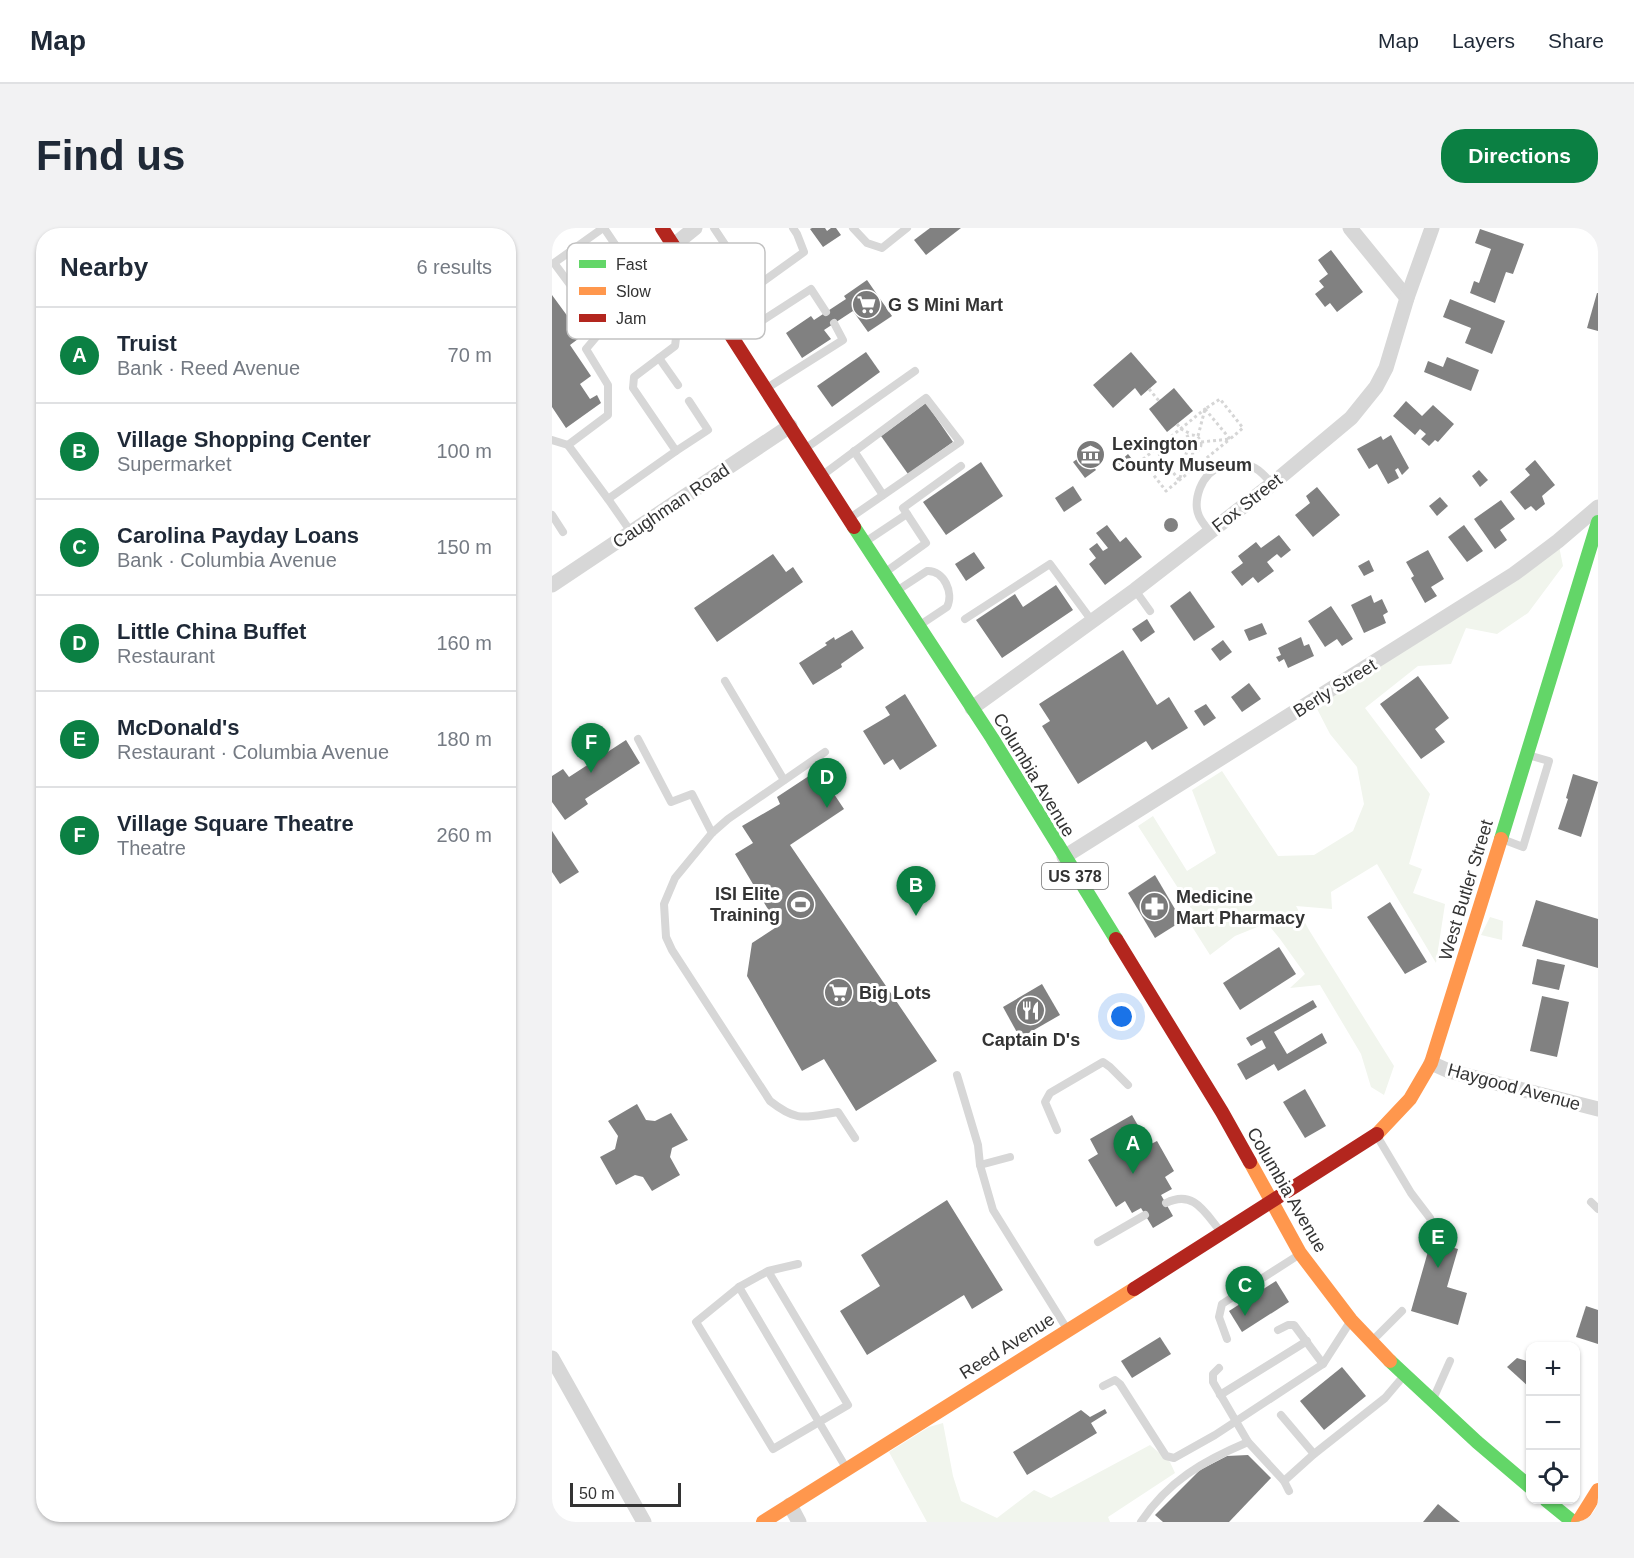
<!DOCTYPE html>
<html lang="en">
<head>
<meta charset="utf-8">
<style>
  :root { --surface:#fff; --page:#f2f2f3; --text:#1f2937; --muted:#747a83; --line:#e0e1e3; --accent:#0b8043 }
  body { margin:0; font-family:Helvetica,sans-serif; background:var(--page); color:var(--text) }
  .controls { position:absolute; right:18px; bottom:18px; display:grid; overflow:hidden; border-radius:12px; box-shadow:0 2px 4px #0004 }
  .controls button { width:54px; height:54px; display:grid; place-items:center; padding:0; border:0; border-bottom:2px solid var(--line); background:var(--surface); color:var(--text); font:30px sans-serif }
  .scale { position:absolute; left:18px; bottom:15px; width:111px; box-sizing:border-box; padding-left:6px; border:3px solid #333; border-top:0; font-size:16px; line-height:21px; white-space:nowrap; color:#333; -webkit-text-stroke:4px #fff; paint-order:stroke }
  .you { position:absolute; left:570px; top:789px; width:21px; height:21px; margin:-15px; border:4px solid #fff; border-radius:50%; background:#1a73e8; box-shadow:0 0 0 9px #1a73e833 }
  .badge { display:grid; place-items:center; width:39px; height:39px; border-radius:50%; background:var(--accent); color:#fff; font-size:20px; font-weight:700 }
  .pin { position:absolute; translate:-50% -50px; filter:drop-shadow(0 2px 3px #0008) }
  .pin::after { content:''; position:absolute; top:32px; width:21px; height:18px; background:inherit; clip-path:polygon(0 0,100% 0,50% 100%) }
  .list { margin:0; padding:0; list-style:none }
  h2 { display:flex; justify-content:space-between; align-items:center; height:78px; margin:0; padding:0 24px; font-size:26px }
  h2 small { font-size:20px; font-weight:400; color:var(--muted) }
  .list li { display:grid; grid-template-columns:39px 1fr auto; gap:18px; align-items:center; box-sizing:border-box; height:96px; padding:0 24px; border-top:2px solid var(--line) }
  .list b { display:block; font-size:22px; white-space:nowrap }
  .list p { margin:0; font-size:20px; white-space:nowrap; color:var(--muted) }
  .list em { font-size:20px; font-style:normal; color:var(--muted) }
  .icon { flex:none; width:33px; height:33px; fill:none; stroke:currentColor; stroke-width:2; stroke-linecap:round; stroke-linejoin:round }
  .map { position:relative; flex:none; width:1046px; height:1294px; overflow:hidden; border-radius:24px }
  header { display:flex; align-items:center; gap:36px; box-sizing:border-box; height:84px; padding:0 30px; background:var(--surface); border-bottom:2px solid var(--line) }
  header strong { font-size:28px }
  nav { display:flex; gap:33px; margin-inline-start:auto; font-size:21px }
  .intro { display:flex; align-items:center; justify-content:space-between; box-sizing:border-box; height:144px; padding:0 36px }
  h1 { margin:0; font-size:42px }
  .button { padding:15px 27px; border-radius:24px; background:var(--accent); color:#fff; font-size:21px; font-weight:700 }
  main { display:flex; gap:36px; padding:0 36px }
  aside { flex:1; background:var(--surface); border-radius:24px; box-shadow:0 2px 4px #0004 }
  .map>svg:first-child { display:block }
  .green { fill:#f1f5ed }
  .building { fill:#818181 }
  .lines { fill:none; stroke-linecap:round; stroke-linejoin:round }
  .path { stroke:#d6d6d6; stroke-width:3; stroke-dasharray:3 3; stroke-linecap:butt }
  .lane { stroke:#d7d7d7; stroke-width:8 }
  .street { stroke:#d7d7d7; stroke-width:15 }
  .fast { stroke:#63d668; stroke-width:14 }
  .slow { stroke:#ff974d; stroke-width:14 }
  .jam { stroke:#b3261e; stroke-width:14 }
  .labels { text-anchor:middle; stroke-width:6; stroke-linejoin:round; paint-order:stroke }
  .shield { fill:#fff; stroke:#707070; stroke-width:1.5 }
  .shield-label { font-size:16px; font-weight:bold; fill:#333 }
  .poi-label { font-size:18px; font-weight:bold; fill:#333; stroke:#fff; text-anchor:start }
  .street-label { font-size:18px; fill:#333; stroke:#fff }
  .key { fill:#fff; stroke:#c2c2c2; stroke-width:1.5 }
  .key-label { font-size:16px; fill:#333 }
</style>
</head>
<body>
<header>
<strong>Map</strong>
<nav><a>Map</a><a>Layers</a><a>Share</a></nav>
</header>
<div class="intro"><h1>Find us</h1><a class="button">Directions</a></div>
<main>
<aside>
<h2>Nearby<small>6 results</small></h2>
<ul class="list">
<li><span class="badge">A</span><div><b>Truist</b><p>Bank · Reed Avenue</p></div><em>70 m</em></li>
<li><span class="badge">B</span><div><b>Village Shopping Center</b><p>Supermarket</p></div><em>100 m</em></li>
<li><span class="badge">C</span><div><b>Carolina Payday Loans</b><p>Bank · Columbia Avenue</p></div><em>150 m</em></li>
<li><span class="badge">D</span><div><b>Little China Buffet</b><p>Restaurant</p></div><em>160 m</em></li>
<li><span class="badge">E</span><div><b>McDonald's</b><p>Restaurant · Columbia Avenue</p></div><em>180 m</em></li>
<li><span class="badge">F</span><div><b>Village Square Theatre</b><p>Theatre</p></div><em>260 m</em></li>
</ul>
</aside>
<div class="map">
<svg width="1046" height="1294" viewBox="0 0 1046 1294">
  <rect width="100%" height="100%" fill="#fff"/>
  <g class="green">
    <path d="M1006 313 1011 338 976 385 945 406 914 400 899 436 866 438 813 480 878 566 857 636 870 641 861 665 893 676 884 735 825 636 779 664 780 681 744 678 757 702 842 838 832 867 819 859 809 826 768 757 738 760 753 746 728 711 715 695 683 708 658 727 639 697 644 688 586 598 601 588 635 643 664 625 640 562 670 543 726 628 762 627 801 603 812 576 805 539 778 506 761 473Z"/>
    <path d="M938 689 951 693 950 712 929 707Z"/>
    <path d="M391 1195 401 1248 409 1273 445 1290 482 1262 499 1270 598 1217 618 1234 623 1245 556 1289 558 1294H375L337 1224 377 1199Z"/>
  </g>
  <g class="building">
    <path d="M260 0H273L275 3 279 0H284L289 7 271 19 258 1Z"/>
    <path d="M378 0H409L374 27 362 12Z"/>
    <path d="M928 1 972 16 961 46 954 44 943 75 918 65 922 53 927 55 939 21 923 15Z"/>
    <path d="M779 22 811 64 785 84 778 75 773 79 763 66 772 59 767 53 776 46 766 32Z"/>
    <path d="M315 52 340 88 316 104 301 83 272 102 279 111 250 130 234 105 259 88 262 92 294 71 292 68Z"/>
    <path d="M1045 65H1046V103L1035 100Z"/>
    <path d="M0 67 30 108 18 117 39 148 28 156 38 171 45 167 49 175 14 200 0 179Z"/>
    <path d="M898 71 953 93 940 126 913 115 919 100 891 89Z"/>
    <path d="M314 124 328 144 280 179 265 158Z"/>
    <path d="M579 124 605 154 589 168 583 160 561 180 541 157Z"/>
    <path d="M895 129 927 142 919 163 872 144 876 133 891 139Z"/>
    <path d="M622 160 641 183 615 204 597 181Z"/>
    <path d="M854 173 870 188 881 177 902 196 886 214 883 212 877 218 869 211 874 206 868 201 863 207 841 188Z"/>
    <path d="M374 175 401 214 356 246 329 208Z"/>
    <path d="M839 207 857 240 850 247 846 240 843 242 847 250 836 256 825 236 817 241 805 221 829 208 831 212Z"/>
    <path d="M532 226 544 242 533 250 521 234Z"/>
    <path d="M576 226 584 236 575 244 566 235Z"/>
    <path d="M983 232 1003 257 990 268 993 276 984 283 979 278 973 282 958 264 978 247 973 241Z"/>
    <path d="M429 234 451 268 394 307 371 274Z"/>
    <path d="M927 242 936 252 928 259 920 248Z"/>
    <path d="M521 258 530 272 512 284 503 270Z"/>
    <path d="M765 259 788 287 761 309 743 287 758 275 754 268Z"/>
    <path d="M888 269 896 278 885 288 877 278Z"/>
    <path d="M949 272 963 291 948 302 955 312 943 321 922 291Z"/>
    <circle cx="619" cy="297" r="7"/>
    <path d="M555 297 568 314 574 309 590 329 553 357 537 336 544 330 537 321 545 315 551 323 556 320 544 305Z"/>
    <path d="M912 297 931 323 915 334 896 309Z"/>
    <path d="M727 307 739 322 729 330 725 326 715 334 722 343 706 355 701 349 690 358 679 344 691 335 686 328 704 314 709 320Z"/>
    <path d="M876 322 892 351 879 359 885 368 873 375 859 350 862 348 854 334Z"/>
    <path d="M422 324 433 340 414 353 403 336Z"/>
    <path d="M221 326 234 344 241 339 251 354 165 414 142 380Z"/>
    <path d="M817 332 822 343 812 348 806 338Z"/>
    <path d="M504 357 521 382 450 430 424 392 463 366 471 379Z"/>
    <path d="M638 363 663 399 642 413 618 378Z"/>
    <path d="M819 367 822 375 830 371 836 384 831 387 834 395 812 405 799 377Z"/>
    <path d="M779 378 801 411 790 418 785 411 773 419 756 393Z"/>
    <path d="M595 391 603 404 589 414 580 401Z"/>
    <path d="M710 395 715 406 697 413 692 402Z"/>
    <path d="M300 402 312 420 289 436 290 439 261 457 247 435 275 417 273 415 282 409 283 412Z"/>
    <path d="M749 409 752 418 757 416 762 428 736 440 732 431 727 434 724 429 729 427 726 420Z"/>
    <path d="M671 412 680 424 668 433 659 421Z"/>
    <path d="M571 422 605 477 617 469 636 500 600 522 594 513 526 556 490 498 498 493 487 476Z"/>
    <path d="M866 448 897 490 883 501 893 514 869 531 828 476Z"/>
    <path d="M697 455 709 471 690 484 679 469Z"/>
    <path d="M353 466 385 518 348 542 341 531 332 537 311 503 338 487 333 479Z"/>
    <path d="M654 476 664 490 652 498 642 483Z"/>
    <path d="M74 512 88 535 33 571 36 576 13 592 0 574V548L11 541 17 549Z"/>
    <path d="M266 542 292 581 238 617 385 833 304 883 272 831 250 843 195 748 200 715 226 698 183 626 201 615 190 598 228 576 225 569Z"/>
    <path d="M1021 546 1046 554 1029 609 1006 601 1016 571 1014 570Z"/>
    <path d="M0 603 27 644 8 656 0 644Z"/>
    <path d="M603 647 630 693 603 710 576 665Z"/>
    <path d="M984 672 1046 691V740L970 718Z"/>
    <path d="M838 674 875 734 853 746 815 689Z"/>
    <path d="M727 719 744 746 688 782 671 755Z"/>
    <path d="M985 731 1013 737 1007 762 980 756Z"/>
    <path d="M490 756 508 787 468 810 451 779Z"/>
    <path d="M990 768 1017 774 1005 829 978 823Z"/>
    <path d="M761 772 765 779 722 804 735 826 770 805 775 815 726 843 722 836 694 852 685 836 714 820 710 812 699 818 694 810Z"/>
    <path d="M753 861 774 898 753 910 731 874Z"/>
    <path d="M85 876 94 892 103 893 119 885 136 912 120 920 118 929 128 947 100 963 91 949 83 947 64 957 48 929 63 921 66 908 56 893Z"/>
    <path d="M580 887 597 917 605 913 622 943 613 949 620 961 609 967 621 988 601 1000 589 980 580 985 573 973 564 979 536 932 546 926 538 911Z"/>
    <path d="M395 972 451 1062 420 1081 412 1067 315 1127 288 1083 328 1058 309 1027Z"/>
    <path d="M879 1013 906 1021 895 1059 915 1065 906 1097 859 1083Z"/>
    <path d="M724 1053 737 1074 690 1104 677 1083Z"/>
    <path d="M1034 1078 1046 1082V1116L1024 1109Z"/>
    <path d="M608 1109 619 1126 580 1150 569 1133Z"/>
    <path d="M965 1130 978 1134V1160L955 1139Z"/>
    <path d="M790 1139 814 1168 772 1202 748 1173Z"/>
    <path d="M553 1181 555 1185 539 1195 545 1205 475 1247 461 1224 529 1182 538 1189Z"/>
    <path d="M696 1227 719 1250 677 1294H611L603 1287 648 1242 675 1228Z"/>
    <path d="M886 1276 908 1294H871Z"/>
  </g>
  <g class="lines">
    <g class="path">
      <path d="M597 161 607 173"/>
      <path d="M653 181 678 211 614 263 590 232Z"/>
      <path d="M625 196 629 201 639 206"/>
      <circle cx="640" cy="216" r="9"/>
      <path d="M646 208 653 181 668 171 691 200 678 211 649 214"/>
      <path d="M628 250 635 222"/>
      <path d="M627 252 603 221 632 212"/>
    </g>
    <g class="lane">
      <path d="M51 0 2 35 51 101 34 121 56 157V187L16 217 56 271 124 223 81 160 82 149 123 118 124 110 83 46 119 19"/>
      <path d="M162 0 202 60"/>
      <path d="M301 0 315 15 330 20 355 0"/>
      <path d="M35 79 83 46 52 0"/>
      <path d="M165 80 202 60 252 24 245 6 241 0"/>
      <path d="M185 109 259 61 274 84"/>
      <path d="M107 130 126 157"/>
      <path d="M215 160 291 112 282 95"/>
      <path d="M0 212 16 217"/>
      <path d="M254 220 363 143"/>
      <path d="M124 223 156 202 137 173"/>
      <path d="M302 223 331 267"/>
      <path d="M272 246 374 170 408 214 298 290"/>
      <path d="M56 271 79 304"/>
      <path d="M355 286 351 280 409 238"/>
      <path d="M0 287 11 304"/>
      <path d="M658 304C654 299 649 293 647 288 643 279 645 268 648 260 657 238 681 228 703 240 710 244 715 250 720 256"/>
      <path d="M313 314 355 286 374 315 335 343"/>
      <path d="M346 362 375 343C392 342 402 365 395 379L368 397"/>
      <path d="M583 362 598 383"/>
      <path d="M413 391 498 336 540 393"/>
      <path d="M173 453 232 552"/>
      <path d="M86 511 119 574 140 566 160 605"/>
      <path d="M273 524 176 591 160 605 123 650 112 676 114 709 120 722 218 873C246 895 253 889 286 884L303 910"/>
      <path d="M950 611 971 619 997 533 976 527"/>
      <path d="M405 847 426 917 428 937 441 982 515 1101"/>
      <path d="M505 902 493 874 498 865 551 834 558 839 576 857"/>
      <path d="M825 908 859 965 878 990"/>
      <path d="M428 937 458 929"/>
      <path d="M1039 974 1046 981"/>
      <path d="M614 975C642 961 653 985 669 1004"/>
      <path d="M546 1014 593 987"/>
      <path d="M216 1043 296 1177 221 1221 144 1094 187 1059 216 1043 246 1036"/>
      <path d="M187 1059 293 1238"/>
      <path d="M726 1102 736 1097H742L771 1136"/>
      <path d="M675 1111 667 1089 670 1076 745 1028"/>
      <path d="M820 1113 850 1083"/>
      <path d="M667 1140 661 1146V1154L696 1214 732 1253 737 1263"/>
      <path d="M551 1158 563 1152 568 1156 614 1228 622 1230 663 1207 771 1136 798 1094"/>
      <path d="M668 1167 755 1113"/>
      <path d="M882 1169 898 1133"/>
      <path d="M729 1187 762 1226"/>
      <path d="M732 1253 762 1226 833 1170 850 1150"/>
      <path d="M589 1294C616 1253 651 1233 696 1214"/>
    </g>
    <g class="street">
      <path d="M798 0 855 70"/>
      <path d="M122 17 143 0"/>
      <path d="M0 357 238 198"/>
      <path d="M420 480 583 362 720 256 799 190 824 159 834 140 855 70 880 0"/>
      <path d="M512 629 962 346 1006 313 1046 279"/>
      <path d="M879 835 897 843 1046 881"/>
      <path d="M0 1130 92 1294"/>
      <path d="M238 1277 247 1294"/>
    </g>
    <g class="fast">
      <path d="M302 299 440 510 564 711"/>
      <path d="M949 611 1046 294"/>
      <path d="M838 1133 925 1214 978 1259"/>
      <path d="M994 1272 1021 1294"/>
    </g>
    <g class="slow">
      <path d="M825 906 858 871 879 835 949 611"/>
      <path d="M698 934 748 1025 799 1092 838 1133"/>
      <path d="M211 1294 582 1061"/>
      <path d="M1026 1294 1046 1262"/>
    </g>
    <g class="jam">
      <path d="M110 0 302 299"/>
      <path d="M564 711 670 884 698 934"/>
      <path d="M582 1061 825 906"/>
    </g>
  </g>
  <defs>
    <symbol id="supermarket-disc" viewBox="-11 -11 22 22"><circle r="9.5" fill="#7a7a7a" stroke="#fff"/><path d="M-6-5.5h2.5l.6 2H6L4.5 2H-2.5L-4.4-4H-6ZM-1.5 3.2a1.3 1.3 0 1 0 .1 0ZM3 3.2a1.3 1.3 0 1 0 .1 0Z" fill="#fff"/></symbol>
    <symbol id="museum-disc" viewBox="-11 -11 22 22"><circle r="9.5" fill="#7a7a7a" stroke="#fff"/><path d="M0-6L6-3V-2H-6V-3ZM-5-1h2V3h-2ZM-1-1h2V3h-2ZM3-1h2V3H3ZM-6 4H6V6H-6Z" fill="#fff"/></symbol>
    <symbol id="stadium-disc" viewBox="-11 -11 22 22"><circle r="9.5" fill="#7a7a7a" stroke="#fff"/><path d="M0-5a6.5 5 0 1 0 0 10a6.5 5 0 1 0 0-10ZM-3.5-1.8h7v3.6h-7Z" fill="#fff"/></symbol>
    <symbol id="pharmacy-disc" viewBox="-11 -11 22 22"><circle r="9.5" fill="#7a7a7a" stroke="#fff"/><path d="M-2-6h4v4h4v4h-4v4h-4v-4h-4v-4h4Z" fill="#fff"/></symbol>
    <symbol id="restaurant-disc" viewBox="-11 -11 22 22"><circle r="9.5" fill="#7a7a7a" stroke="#fff"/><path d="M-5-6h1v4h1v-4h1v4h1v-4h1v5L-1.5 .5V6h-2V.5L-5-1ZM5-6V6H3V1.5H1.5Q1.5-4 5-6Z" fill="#fff"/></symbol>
  </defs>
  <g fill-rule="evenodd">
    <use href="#supermarket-disc" x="298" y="60" width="33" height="33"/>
    <use href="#museum-disc" x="522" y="210" width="33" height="33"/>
    <use href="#stadium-disc" x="232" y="660" width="33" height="33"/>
    <use href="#pharmacy-disc" x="586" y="662" width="33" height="33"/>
    <use href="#supermarket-disc" x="270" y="748" width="33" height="33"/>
    <use href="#restaurant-disc" x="462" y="766" width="33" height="33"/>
  </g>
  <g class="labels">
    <rect class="shield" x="490" y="635" width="66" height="26" rx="4.5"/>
    <g class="shield-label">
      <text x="523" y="654">US 378</text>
    </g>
    <g class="poi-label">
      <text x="336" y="83">G S Mini Mart</text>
      <text x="560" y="222">Lexington<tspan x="560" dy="21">County Museum</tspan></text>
      <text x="228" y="672" text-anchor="end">ISI Elite<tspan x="228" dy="21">Training</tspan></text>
      <text x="624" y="675">Medicine<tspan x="624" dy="21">Mart Pharmacy</tspan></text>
      <text x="307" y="771">Big Lots</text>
      <text x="479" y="818" text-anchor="middle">Captain D's</text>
    </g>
    <g class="street-label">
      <text transform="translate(695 275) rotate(-38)" y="6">Fox Street</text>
      <text transform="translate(119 278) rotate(-34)" y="6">Caughman Road</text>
      <text transform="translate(783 460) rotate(-32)" y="6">Berly Street</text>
      <text transform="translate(482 547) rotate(59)" y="6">Columbia Avenue</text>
      <text transform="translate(914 662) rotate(-73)" y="6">West Butler Street</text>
      <text transform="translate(962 859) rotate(15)" y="6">Haygood Avenue</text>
      <text transform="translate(735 962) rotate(60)" y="6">Columbia Avenue</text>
      <text transform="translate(455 1118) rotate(-32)" y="6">Reed Avenue</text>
    </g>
  </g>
  <rect x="15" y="15" width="198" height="96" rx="9" class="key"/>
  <rect x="27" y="32" width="27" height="8" fill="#63d668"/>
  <rect x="27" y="59" width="27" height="8" fill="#ff974d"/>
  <rect x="27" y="86" width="27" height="8" fill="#b3261e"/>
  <g class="key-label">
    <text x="64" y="42">Fast</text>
    <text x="64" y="69">Slow</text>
    <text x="64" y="96">Jam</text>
  </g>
</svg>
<div class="controls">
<button>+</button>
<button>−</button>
<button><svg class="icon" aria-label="locate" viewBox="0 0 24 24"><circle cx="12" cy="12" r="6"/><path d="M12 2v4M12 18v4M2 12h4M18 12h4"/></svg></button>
</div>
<div class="scale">50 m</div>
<div class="you"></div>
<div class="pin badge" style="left:581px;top:946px">A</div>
<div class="pin badge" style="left:364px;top:688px">B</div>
<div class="pin badge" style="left:693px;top:1088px">C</div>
<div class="pin badge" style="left:275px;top:580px">D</div>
<div class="pin badge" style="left:886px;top:1040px">E</div>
<div class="pin badge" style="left:39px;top:545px">F</div>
</div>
</main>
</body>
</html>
